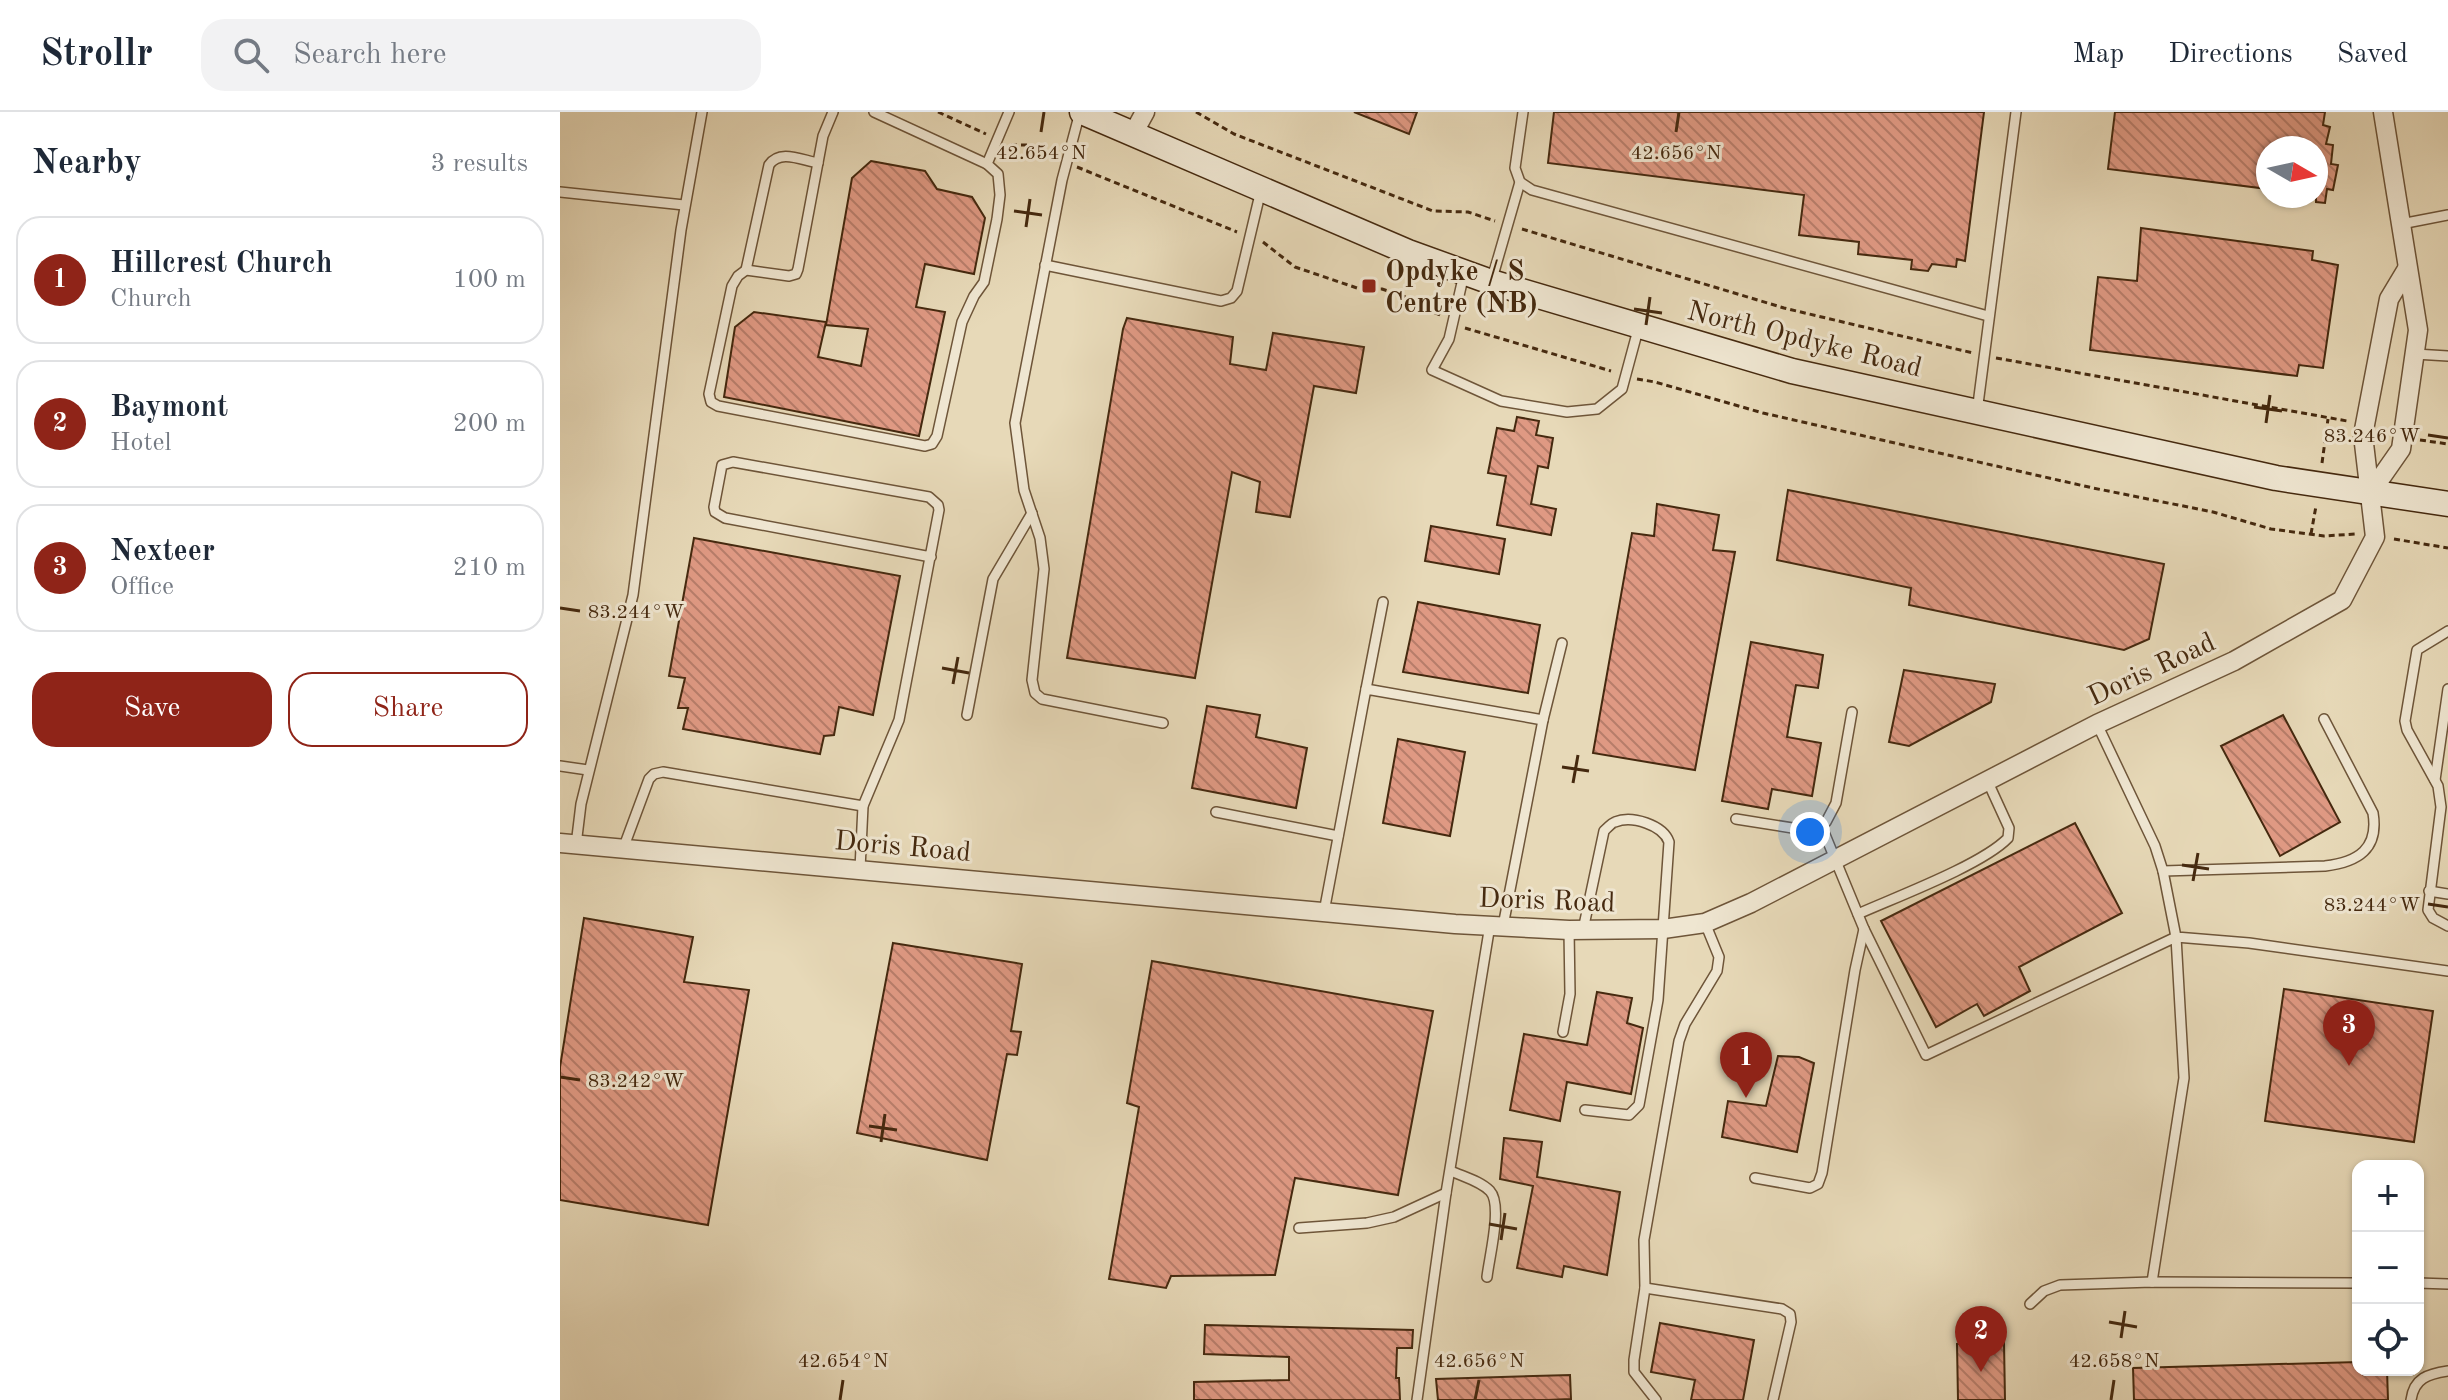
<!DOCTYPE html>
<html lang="en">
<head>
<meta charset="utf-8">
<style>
  :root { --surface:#fff; --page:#f2f2f3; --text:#1f2937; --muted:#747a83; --line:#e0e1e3; --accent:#8f2418 }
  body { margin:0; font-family:"Old Standard TT",serif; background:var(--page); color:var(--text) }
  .controls { position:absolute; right:24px; bottom:24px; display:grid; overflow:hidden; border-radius:16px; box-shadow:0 2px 6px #0004 }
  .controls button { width:72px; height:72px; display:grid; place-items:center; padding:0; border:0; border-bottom:2px solid var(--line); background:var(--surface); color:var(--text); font:40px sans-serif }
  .compass { position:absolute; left:1696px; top:24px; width:72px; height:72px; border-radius:50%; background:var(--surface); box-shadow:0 2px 6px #0004; rotate:99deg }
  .you { position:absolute; left:1250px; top:720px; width:28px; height:28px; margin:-20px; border:6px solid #fff; border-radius:50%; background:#1a73e8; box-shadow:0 0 0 12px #1a73e833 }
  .badge { display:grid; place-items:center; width:52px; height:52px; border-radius:50%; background:var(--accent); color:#fff; font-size:26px; font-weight:700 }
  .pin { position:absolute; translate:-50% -66px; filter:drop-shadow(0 2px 4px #0008) }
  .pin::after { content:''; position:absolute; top:42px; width:28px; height:24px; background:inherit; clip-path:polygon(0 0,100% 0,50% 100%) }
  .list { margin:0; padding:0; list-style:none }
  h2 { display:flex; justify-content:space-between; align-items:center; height:104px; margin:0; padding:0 32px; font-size:34px }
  h2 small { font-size:26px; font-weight:400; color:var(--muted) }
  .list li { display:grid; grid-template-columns:52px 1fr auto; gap:24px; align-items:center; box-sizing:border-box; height:128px; margin:0 16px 16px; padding:0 16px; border:2px solid var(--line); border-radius:24px }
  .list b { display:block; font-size:30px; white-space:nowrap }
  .list p { margin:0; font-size:26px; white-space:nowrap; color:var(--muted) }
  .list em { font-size:26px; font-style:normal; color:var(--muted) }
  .actions { display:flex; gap:16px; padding:24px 32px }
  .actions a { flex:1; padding:18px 0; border:2px solid var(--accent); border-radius:24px; text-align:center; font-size:28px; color:var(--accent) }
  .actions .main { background:var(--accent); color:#fff }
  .icon { flex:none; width:44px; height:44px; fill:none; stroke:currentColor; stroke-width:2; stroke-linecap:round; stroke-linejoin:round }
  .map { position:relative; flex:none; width:1888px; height:1288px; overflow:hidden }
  header { display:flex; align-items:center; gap:48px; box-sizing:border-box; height:112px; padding:0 40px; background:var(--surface); border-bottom:2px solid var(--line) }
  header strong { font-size:38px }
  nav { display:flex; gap:44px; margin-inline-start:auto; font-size:28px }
  .search { width:560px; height:72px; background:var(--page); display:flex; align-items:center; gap:20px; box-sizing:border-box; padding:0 28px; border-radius:24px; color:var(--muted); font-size:30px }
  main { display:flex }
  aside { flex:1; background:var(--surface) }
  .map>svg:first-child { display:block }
  .building { fill:url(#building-back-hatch); stroke:#45290f; stroke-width:2 }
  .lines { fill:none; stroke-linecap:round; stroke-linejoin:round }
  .service-casing { stroke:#6e5539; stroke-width:12 }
  .minor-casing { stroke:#6e5539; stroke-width:21 }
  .secondary-casing { stroke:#45290f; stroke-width:27 }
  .path { stroke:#45290f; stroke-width:3; stroke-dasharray:6 4; stroke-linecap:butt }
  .service { stroke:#efe6d1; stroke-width:9 }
  .minor { stroke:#efe6d1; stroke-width:18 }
  .secondary { stroke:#efe6d1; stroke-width:24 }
  .ticks { fill:none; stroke:#45290f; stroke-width:3 }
  .poi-dot { fill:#8f2418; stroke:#efe6d1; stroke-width:3 }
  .labels { text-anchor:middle; stroke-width:6; stroke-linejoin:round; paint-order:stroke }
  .poi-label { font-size:28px; font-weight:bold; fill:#45290f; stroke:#efe6d1; text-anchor:start }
  .street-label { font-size:28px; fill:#45290f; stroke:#efe6d1 }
  .ticks-label { font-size:20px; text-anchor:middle; fill:#45290f; stroke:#efe6d1; stroke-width:6; stroke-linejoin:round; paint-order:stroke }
</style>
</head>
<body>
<header>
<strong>Strollr</strong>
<div class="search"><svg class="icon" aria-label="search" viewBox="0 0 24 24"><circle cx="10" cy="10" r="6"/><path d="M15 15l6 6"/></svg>Search here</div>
<nav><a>Map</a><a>Directions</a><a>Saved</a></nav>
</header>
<main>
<aside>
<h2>Nearby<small>3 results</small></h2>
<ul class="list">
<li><span class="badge">1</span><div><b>Hillcrest Church</b><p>Church</p></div><em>100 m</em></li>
<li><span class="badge">2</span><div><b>Baymont</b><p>Hotel</p></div><em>200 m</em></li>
<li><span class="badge">3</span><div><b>Nexteer</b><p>Office</p></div><em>210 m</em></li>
</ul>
<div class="actions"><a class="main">Save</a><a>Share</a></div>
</aside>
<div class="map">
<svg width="1888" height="1288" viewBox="0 0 1888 1288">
  <defs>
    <pattern id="building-back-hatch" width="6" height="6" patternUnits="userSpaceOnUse" patternTransform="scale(2)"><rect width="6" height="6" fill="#df9983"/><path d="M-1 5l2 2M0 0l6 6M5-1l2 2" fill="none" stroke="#b77d6a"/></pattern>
  </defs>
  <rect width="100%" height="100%" fill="#e7d9b8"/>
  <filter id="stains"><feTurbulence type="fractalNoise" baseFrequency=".0025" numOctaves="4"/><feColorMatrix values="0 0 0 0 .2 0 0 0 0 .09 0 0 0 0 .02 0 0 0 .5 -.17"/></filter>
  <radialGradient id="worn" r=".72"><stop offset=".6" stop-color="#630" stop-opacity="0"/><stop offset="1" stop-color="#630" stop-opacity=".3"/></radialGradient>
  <g class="building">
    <path d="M794 0H857L849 22Z"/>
    <path d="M994 0H1424L1405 149 1397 147 1396 155 1372 152 1368 159 1351 157 1352 148 1298 142 1299 130 1239 123 1244 83 988 51Z"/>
    <path d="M1555 0H1765L1763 13 1770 15 1766 32 1773 33 1771 52 1778 53 1773 78 1767 77 1765 91 1756 90V36H1708V77L1548 57Z"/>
    <path d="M311 49 365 59 377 77 412 85 425 106 414 162 365 152 356 195 385 200 359 324 164 285 175 215 194 200 266 210 258 245 301 254 308 217 266 213 292 66Z"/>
    <path d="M1581 116 1753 139 1752 148 1778 153 1763 256 1739 253 1737 264 1530 238 1538 165 1577 169Z"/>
    <path d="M567 206 673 225 670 252 706 258 713 221 804 235 796 281 754 274 730 405 696 400 700 370 672 360 635 566 507 546 563 217Z"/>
    <path d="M957 305 979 309 976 323 993 326 988 356 978 354 971 392 996 397 991 423 937 413 946 364 928 361 937 316 954 319Z"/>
    <path d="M1228 378 1604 452 1589 527 1564 538 1349 493 1351 476 1217 448Z"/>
    <path d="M1097 392 1159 403 1153 438 1175 440 1135 658 1033 641 1072 421 1094 424Z"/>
    <path d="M871 414 945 427 939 462 865 449Z"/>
    <path d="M134 426 340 464 313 603 279 595 274 623 264 624 260 642 123 617 128 596H118L125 566 109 564Z"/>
    <path d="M858 490 980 513 968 581 843 560Z"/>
    <path d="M1191 530 1263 543 1258 576 1236 573 1227 625 1261 631 1252 684 1212 677 1208 697 1162 689Z"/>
    <path d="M1344 558 1435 572 1431 590 1349 634 1329 630Z"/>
    <path d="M647 594 700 603 696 625 747 636 736 696 632 676Z"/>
    <path d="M1723 603 1780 710 1720 744 1661 634Z"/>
    <path d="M838 627 905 640 890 724 823 711Z"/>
    <path d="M1515 711 1562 801 1459 855 1470 879 1424 904 1417 892 1376 915 1321 809Z"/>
    <path d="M24 806 133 825 124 870 189 878 148 1113 0 1088V955Z"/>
    <path d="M333 831 462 852 451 919 461 920 457 943 447 942 427 1048 297 1021Z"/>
    <path d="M592 849 873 899 838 1083 735 1066 715 1163 611 1164 606 1176 549 1167 579 995 567 991Z"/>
    <path d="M1724 877 1873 899 1854 1030 1705 1009Z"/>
    <path d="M1037 880 1072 886 1067 911 1083 916 1071 982 1007 970 1000 1009 950 998 964 922 1027 933Z"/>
    <path d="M1218 944 1239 945 1254 951 1237 1040 1162 1025 1168 989 1206 994Z"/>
    <path d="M944 1026 982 1030 977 1065 1060 1080 1047 1163 1004 1154 1002 1165 957 1156 973 1074 940 1067Z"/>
    <path d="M1425 1199 1427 1231 1444 1230 1445 1288H1398L1397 1232 1413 1230V1200Z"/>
    <path d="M1100 1211 1194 1228 1183 1288H1131L1135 1268 1091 1260Z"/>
    <path d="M645 1213 853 1218 852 1236H837L836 1266H839L840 1288H634V1270L729 1268V1245L644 1242Z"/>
    <path d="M1798 1250V1258H1827L1828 1288H1574L1573 1256Z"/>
    <path d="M1010 1263 1011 1287 987 1288H878L876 1267Z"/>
  </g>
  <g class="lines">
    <defs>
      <g id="service">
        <path d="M273 0 263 24 238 157 236 162 229 164 186 158 178 164 172 174 149 282 151 290 158 294 365 334 372 332 377 324 402 210 414 184 424 170 437 107 440 83 438 62 427 52 449 0"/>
        <path d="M314 0 427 52"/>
        <path d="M520 0 502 68 455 311 464 378 480 426 484 457 472 568 475 581 482 587 603 611"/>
        <path d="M963 0 955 56 960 70 972 78 1428 204"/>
        <path d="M0 80 124 93"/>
        <path d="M1841 112 1888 103"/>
        <path d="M485 153 661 189 671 186 677 179 701 78"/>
        <path d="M186 158 209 53C220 37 241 48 258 51"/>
        <path d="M904 162 889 227 872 258 941 289 1007 300 1037 297 1062 277 1079 214"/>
        <path d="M932 167 960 70"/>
        <path d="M1855 242 1888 244"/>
        <path d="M1417 300 1456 0"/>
        <path d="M1888 519 1857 538 1845 609 1847 618 1878 674 1881 695 1868 798 1873 806 1888 814"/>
        <path d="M806 577 823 490"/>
        <path d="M407 603 433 467 472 401"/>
        <path d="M983 608 1002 531"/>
        <path d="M1537 612 1595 734 1603 759 1616 825 1689 831 1888 859"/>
        <path d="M0 654 28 658"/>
        <path d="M1875 668 1888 577"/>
        <path d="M656 700 778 724"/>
        <path d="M1176 707 1245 718 1266 710 1276 691 1292 600"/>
        <path d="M1261 713 1304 817 1366 943 1616 825 1624 966 1592 1170"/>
        <path d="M16 733 21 692 73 483 121 118 142 0"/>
        <path d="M63 737 89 667 94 662 103 660 303 694"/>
        <path d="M300 757 303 694 339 608 379 398 378 393 369 385 173 350 162 353 154 395 155 400 165 406 371 445"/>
        <path d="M1603 759 1765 754C1798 750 1819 737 1813 701L1764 607"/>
        <path d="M1869 779 1888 782"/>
        <path d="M764 800 806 577 983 608 943 814"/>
        <path d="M1298 802C1336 785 1422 753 1448 726L1449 716 1427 668"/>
        <path d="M1023 818 1044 719C1045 718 1053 710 1055 710 1072 703 1103 713 1109 730L1098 888 1079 993 1069 1003 1025 998"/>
        <path d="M1003 920 1010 882 1009 818"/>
        <path d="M891 1059C904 1065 920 1069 930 1079 943 1093 929 1146 927 1165"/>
        <path d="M1195 1066 1250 1076 1258 1072 1262 1061 1295 858 1304 817"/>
        <path d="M739 1116 807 1111 834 1105 886 1081"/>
        <path d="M1858 1171 1888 1172"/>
        <path d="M1085 1176 1222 1197 1230 1202 1231 1210 1213 1288"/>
        <path d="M1470 1192 1484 1179 1500 1173 1592 1170 1798 1171"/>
        <path d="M857 1288 886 1081 930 813"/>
        <path d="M1096 1288 1074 1260V1248L1085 1176 1084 1128 1119 929 1125 912 1157 859 1159 845 1145 811"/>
        <path d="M1851 1288C1854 1266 1868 1262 1888 1259"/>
      </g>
      <g id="minor">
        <path d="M573 22 585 0"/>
        <path d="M1811 380 1841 337 1858 218 1823 0"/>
        <path d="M0 731 895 812 1009 818 1103 817 1145 811 1191 791 1537 612 1674 549 1782 488 1815 425 1803 323 1829 187 1847 157"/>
      </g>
      <path id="secondary" d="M522 0 848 140 931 170 1232 259 1716 366 1888 392"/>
    </defs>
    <use href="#service" class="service-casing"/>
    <use href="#minor" class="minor-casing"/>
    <use href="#secondary" class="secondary-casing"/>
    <g class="path">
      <path d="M378 0 426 22"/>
      <path d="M636 0 674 22 873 99 908 100 935 109"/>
      <path d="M451 33H469L496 46"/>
      <path d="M517 55 677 120"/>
      <path d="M962 117 1224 196 1413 241"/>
      <path d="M703 130 735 155 800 177H822L855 188 864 196 880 203"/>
      <path d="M905 216 1051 259"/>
      <path d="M1436 246 1787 309"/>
      <path d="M1077 267 1095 270 1203 301 1533 376 1653 400 1711 417 1764 424 1795 422"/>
      <path d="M1860 328 1888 332"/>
      <path d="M1762 351 1768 307"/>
      <path d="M1751 422 1756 394"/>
      <path d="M1834 427 1888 436"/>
    </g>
    <use href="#service" class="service"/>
    <use href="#minor" class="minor"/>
    <use href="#secondary" class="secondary"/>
  </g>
  <path class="ticks" d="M481 20 484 0M1116 20 1119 0M454 99 482 103M466 115 470 87M1074 197 1102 201M1086 213 1090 185M1694 295 1722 299M1706 311 1710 283M1868 323 1888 326M0 496 20 499M382 556 409 561M393 572 398 545M1002 655 1029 659M1013 671 1018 643M1622 753 1649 757M1633 769 1638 741M1868 792 1888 795M0 965 20 968M309 1014 337 1018M321 1030 325 1002M929 1112 957 1117M941 1128 945 1101M1549 1210 1577 1215M1561 1226 1565 1199M280 1288 283 1268M915 1288 919 1268M1551 1288 1554 1268"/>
  <rect class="poi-dot" x="801" y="166" width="16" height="16" rx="4"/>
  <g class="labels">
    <g class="poi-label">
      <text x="825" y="168">Opdyke / S<tspan x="825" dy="32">Centre (NB)</tspan></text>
    </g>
    <g class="street-label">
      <text transform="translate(1245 226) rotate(14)" y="10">North Opdyke Road</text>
      <text transform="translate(1591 556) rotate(-25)" y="10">Doris Road</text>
      <text transform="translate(343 733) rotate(5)" y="10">Doris Road</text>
      <text transform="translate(987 787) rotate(2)" y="10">Doris Road</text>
    </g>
  </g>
  <g class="ticks-label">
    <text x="481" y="47">42.654°N</text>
    <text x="1116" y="47">42.656°N</text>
    <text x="1812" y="330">83.246°W</text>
    <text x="76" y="506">83.244°W</text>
    <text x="1812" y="799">83.244°W</text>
    <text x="76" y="975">83.242°W</text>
    <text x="283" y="1255">42.654°N</text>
    <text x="919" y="1255">42.656°N</text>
    <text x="1554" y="1255">42.658°N</text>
  </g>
  <rect width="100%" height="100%" filter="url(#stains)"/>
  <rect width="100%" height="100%" fill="url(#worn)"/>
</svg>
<div class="controls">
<button>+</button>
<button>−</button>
<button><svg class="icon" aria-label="locate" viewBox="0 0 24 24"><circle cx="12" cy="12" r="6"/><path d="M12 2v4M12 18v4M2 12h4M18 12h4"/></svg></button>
</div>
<svg class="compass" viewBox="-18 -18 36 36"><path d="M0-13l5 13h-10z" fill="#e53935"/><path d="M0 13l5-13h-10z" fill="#747a83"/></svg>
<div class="you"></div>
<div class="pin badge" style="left:1186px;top:986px">1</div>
<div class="pin badge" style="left:1421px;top:1260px">2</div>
<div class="pin badge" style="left:1789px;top:954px">3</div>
</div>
</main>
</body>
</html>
